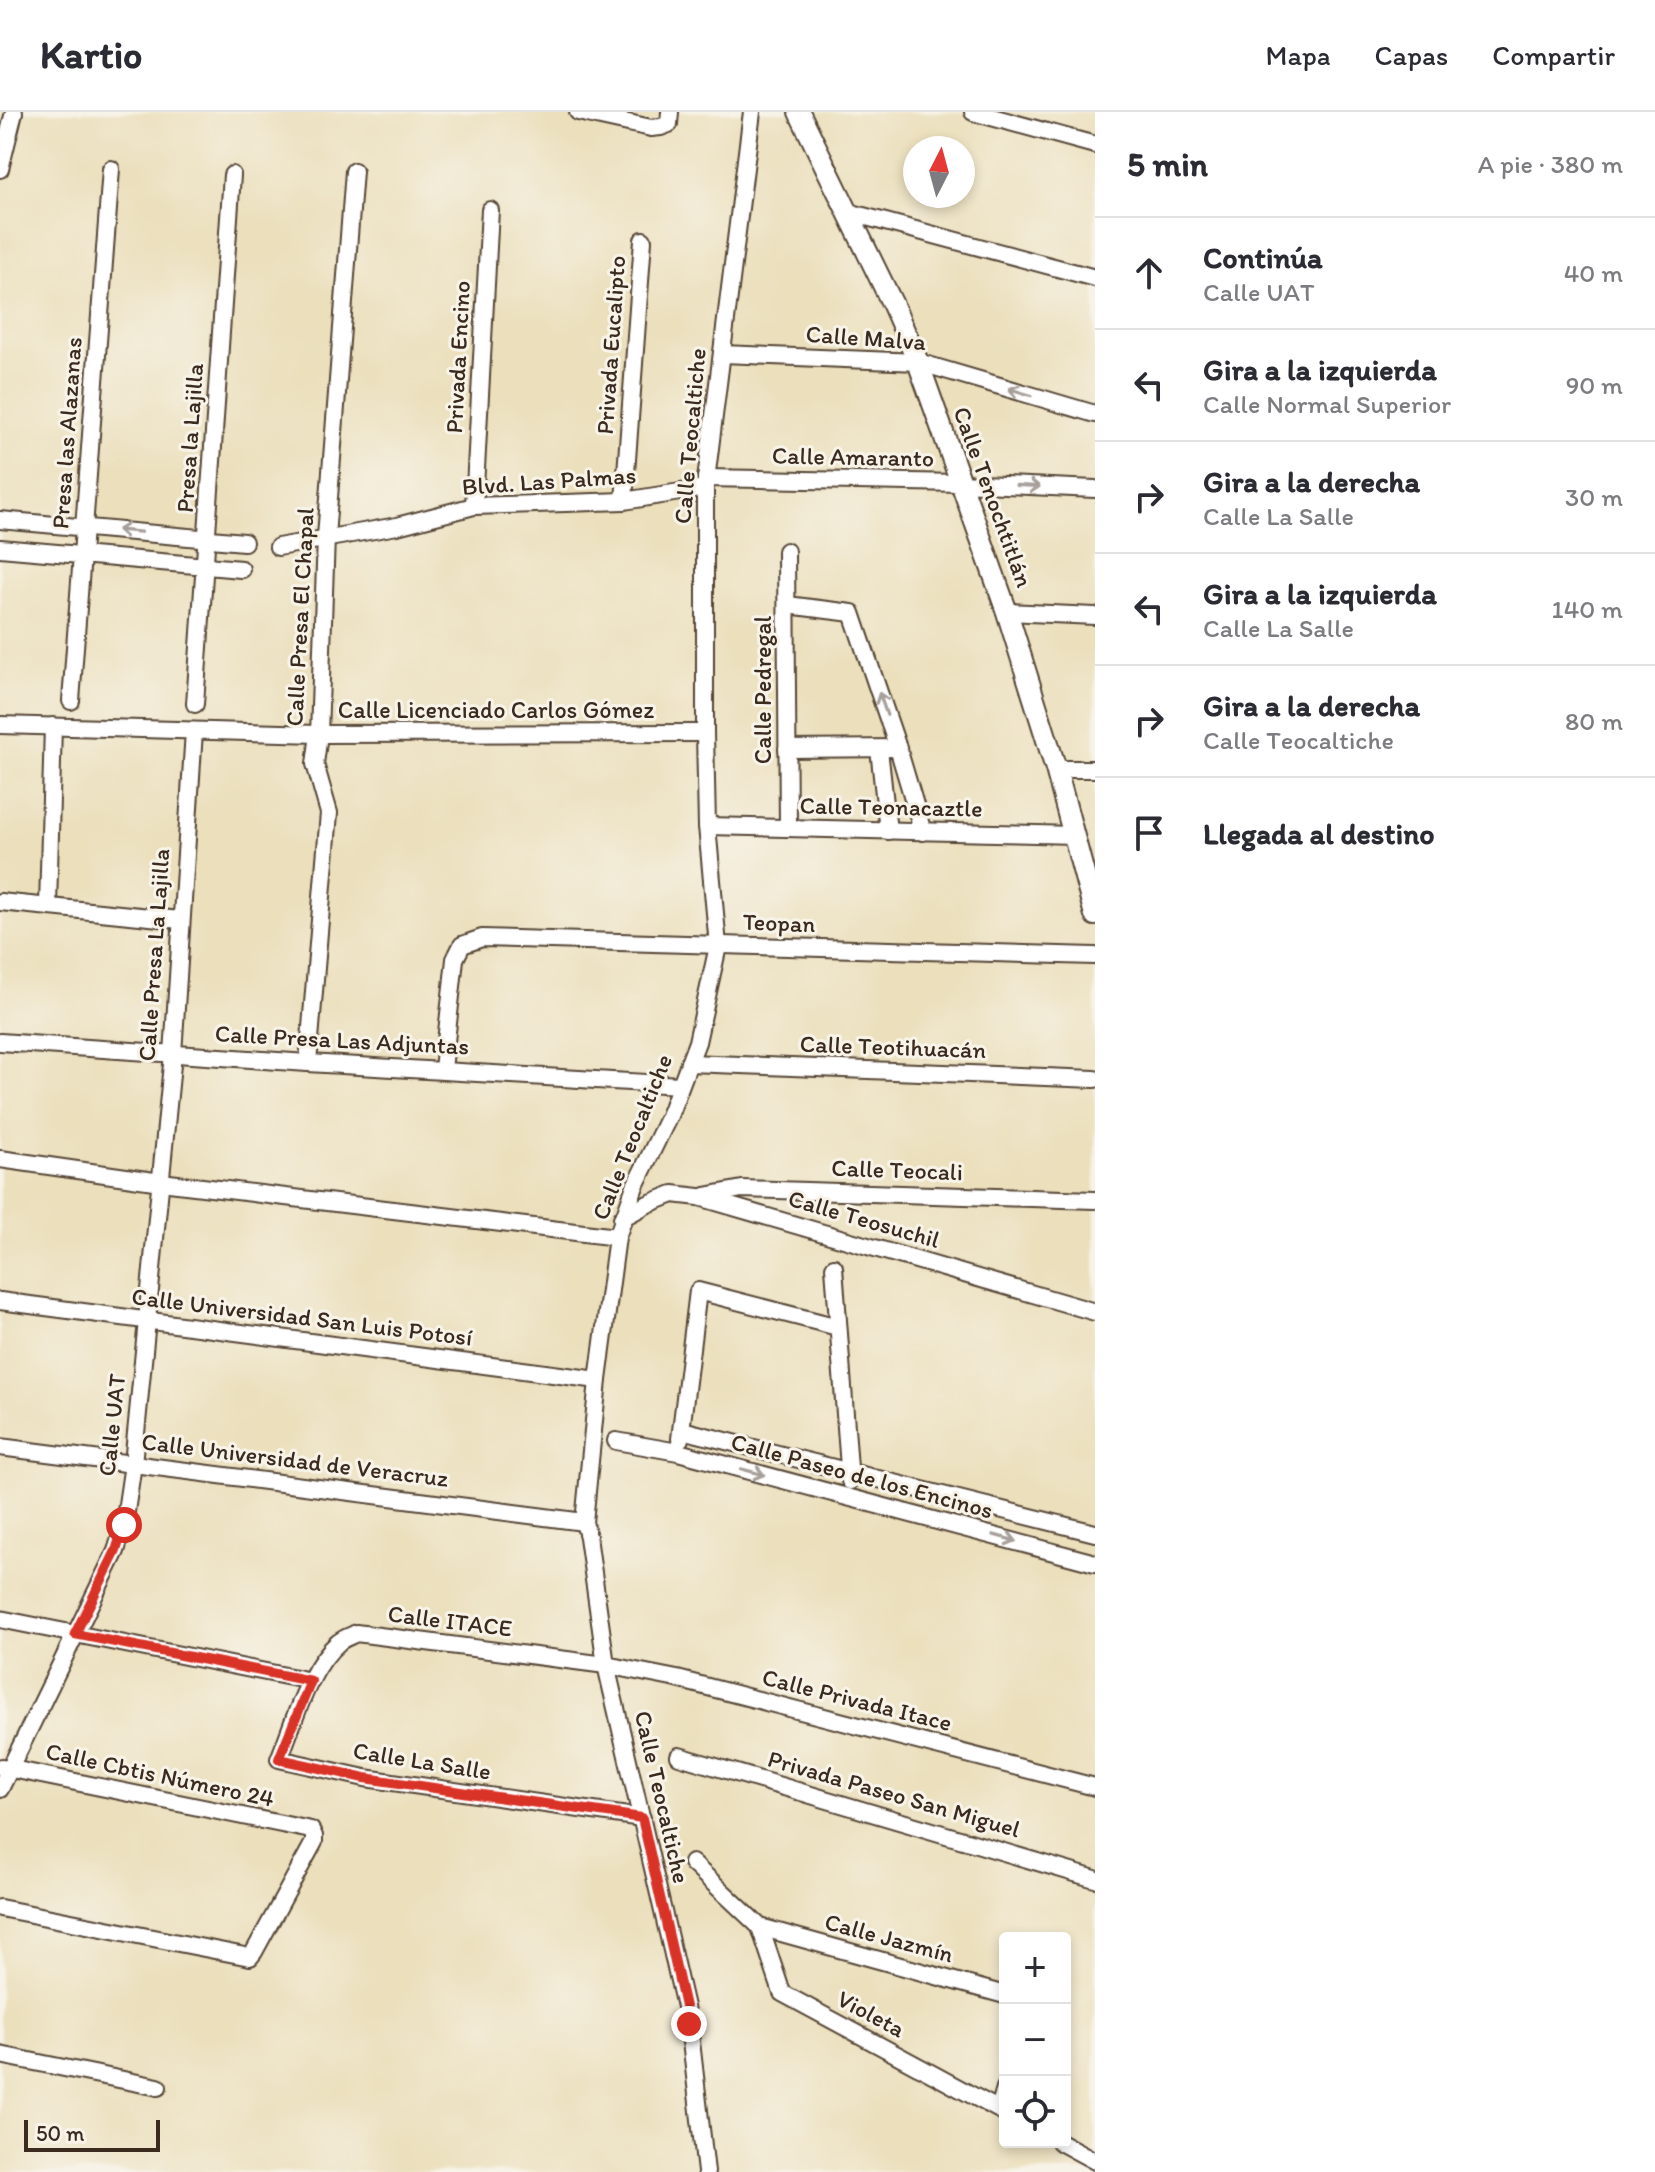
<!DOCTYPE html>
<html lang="es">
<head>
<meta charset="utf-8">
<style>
  :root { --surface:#fff; --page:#f2f2f3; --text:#2b2b33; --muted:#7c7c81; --line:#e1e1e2 }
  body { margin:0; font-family:Itim,sans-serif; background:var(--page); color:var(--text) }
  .controls { position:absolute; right:24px; bottom:24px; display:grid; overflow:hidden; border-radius:8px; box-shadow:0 4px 12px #0003 }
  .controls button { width:72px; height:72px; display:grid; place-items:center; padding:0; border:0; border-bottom:2px solid var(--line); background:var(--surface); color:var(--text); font:40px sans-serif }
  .compass { position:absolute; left:903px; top:24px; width:72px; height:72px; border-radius:50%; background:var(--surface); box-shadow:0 4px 12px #0003; rotate:6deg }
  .scale { position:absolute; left:24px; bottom:20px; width:136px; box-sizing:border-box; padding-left:8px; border:4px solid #3b2a1e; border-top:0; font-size:22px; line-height:28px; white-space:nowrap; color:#3b2a1e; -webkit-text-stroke:6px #f7f3e8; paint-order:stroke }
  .stop { position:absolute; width:24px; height:24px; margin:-18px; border:6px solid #d93025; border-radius:50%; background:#fff }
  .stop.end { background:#d93025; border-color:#fff; box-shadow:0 2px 8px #0008 }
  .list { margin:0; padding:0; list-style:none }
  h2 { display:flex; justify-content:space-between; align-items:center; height:104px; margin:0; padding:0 32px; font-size:34px }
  h2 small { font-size:26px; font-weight:400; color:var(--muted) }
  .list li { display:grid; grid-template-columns:52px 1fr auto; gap:24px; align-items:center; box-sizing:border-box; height:112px; padding:0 32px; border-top:2px solid var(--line) }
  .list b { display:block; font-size:30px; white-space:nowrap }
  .list p { margin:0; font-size:26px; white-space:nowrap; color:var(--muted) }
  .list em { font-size:26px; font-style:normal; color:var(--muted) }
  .icon { flex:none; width:44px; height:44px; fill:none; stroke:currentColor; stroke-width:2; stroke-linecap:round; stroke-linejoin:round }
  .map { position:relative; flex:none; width:1095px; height:2060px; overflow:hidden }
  header { display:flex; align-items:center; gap:48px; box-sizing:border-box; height:112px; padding:0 40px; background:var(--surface); border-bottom:2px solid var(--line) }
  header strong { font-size:38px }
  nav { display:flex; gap:44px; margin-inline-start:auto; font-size:28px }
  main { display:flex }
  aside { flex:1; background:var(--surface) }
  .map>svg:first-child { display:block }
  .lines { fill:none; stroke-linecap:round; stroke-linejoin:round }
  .minor-casing { stroke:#554536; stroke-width:20 }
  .tertiary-casing { stroke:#554536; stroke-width:24 }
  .minor { stroke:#fff; stroke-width:16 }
  .tertiary { stroke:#fff; stroke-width:20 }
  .oneway { stroke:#a79f9a }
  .route { stroke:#d93025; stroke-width:10 }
  .labels { text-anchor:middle; stroke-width:6; stroke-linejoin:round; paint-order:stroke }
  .street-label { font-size:24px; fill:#3b2a1e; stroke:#f7f3e8 }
</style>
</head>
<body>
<header>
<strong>Kartio</strong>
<nav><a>Mapa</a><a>Capas</a><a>Compartir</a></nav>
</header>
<main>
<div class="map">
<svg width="1095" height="2060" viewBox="0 0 1095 2060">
  <rect width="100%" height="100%" fill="#f7f3e8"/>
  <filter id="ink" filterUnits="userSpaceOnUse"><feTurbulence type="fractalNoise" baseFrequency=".0125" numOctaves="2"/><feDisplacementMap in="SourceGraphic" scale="16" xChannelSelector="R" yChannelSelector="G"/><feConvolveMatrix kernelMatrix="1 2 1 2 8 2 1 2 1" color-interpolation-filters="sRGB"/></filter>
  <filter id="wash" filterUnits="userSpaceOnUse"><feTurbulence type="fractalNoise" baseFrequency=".006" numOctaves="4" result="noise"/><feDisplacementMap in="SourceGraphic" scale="32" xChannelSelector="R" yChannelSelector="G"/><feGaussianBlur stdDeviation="1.8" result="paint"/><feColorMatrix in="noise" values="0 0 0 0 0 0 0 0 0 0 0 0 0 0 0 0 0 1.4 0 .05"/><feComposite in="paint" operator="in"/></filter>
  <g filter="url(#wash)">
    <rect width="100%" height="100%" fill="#ebdfbc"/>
  </g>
  <g filter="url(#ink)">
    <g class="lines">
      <defs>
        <g id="minor">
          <path d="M578 0 651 16 661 15 669 12 670 0"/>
          <path d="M973 0 1095 33"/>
          <path d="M0 57 14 0"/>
          <path d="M848 100 1095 166"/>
          <path d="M722 242 918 250 1095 302"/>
          <path d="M706 366 961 371 1095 377"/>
          <path d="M624 389 643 128"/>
          <path d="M474 394 490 98"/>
          <path d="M0 408 244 430"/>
          <path d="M278 435 397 414 474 394 624 389 705 376"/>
          <path d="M0 436 241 457"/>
          <path d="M786 439 788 716"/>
          <path d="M787 493 852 501 898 636 923 720"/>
          <path d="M1007 500 1095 504"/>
          <path d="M71 589 111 57"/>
          <path d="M195 592 232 63"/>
          <path d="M0 613 319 622 705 621"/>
          <path d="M787 637 898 636"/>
          <path d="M879 637 888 719"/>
          <path d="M1056 657H1095"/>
          <path d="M707 714 1074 723"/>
          <path d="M0 790 180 808"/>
          <path d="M48 794 53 614"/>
          <path d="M0 930 308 951 680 973"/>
          <path d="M308 951 329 701 315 652 319 622 326 425 354 59"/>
          <path d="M689 951 1095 967"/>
          <path d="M443 957 455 847 462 833 482 826 1095 844"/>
          <path d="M0 1047 161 1070 617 1125"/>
          <path d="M705 1084 742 1077 1095 1088"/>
          <path d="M622 1106 648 1092 673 1082 699 1085 1095 1200"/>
          <path d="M834 1155 850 1369"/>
          <path d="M0 1189 598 1268"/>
          <path d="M682 1318 1095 1421"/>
          <path d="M680 1327 698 1179 838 1215"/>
          <path d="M616 1329 678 1340 1095 1451"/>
          <path d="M0 1335 584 1410"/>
          <path d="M0 1507 311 1569"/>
          <path d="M679 1644 1095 1767"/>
          <path d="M0 1677 116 1439 124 1413 133 1352 173 942 194 619"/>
          <path d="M642 1706 365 1666 279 1647C294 1611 308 1556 339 1530 344 1526 351 1524 356 1521L606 1553 677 1567 1095 1675"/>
          <path d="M692 1751 760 1815 1005 1883"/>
          <path d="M0 1796 250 1845 254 1840 314 1730V1724L311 1718 2 1655"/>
          <path d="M760 1815 782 1881 1005 2001"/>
          <path d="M0 1943 158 1975"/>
          <path d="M999 1997 1005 1976"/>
          <path d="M1060 2030 1095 2049"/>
          <path d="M706 2060 689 1912 606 1553 588 1425 584 1410 598 1268 617 1125 635 1074 669 1004 697 930 718 834 707 714 705 621V376L752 0"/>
        </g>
        <path id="tertiary" d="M799 0 893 193 918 250 1007 500 1056 657 1095 803"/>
      </defs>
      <use href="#minor" class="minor-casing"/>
      <use href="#tertiary" class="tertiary-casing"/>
      <use href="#minor" class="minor"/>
      <use href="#tertiary" class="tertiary"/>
    </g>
    <defs><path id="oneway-shaft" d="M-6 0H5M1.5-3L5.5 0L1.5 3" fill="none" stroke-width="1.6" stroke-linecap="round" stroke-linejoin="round" transform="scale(2)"/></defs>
    <g class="oneway">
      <use href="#oneway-shaft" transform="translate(1020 280) rotate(-163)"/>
      <use href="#oneway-shaft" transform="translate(1028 374) rotate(3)"/>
      <use href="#oneway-shaft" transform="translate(129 419) rotate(-175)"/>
      <use href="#oneway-shaft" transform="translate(883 592) rotate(-109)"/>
      <use href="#oneway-shaft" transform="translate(753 1360) rotate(15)"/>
      <use href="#oneway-shaft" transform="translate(1005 1426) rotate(15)"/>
    </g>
  </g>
  <g class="lines" filter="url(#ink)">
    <path class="route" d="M124 1413 116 1439 75 1522 311 1569 279 1647 365 1666 642 1706 689 1912"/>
  </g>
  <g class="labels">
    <g class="street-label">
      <text transform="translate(866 226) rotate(4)" y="8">Calle Malva</text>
      <text transform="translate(611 233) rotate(-86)" y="8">Privada Eucalipto</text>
      <text transform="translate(458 245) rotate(-87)" y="8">Privada Encino</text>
      <text transform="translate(67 321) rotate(-86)" y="8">Presa las Alazanas</text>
      <text transform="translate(690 324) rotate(-85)" y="8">Calle Teocaltiche</text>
      <text transform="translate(190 326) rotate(-86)" y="8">Presa la Lajilla</text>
      <text transform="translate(853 345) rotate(1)" y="8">Calle Amaranto</text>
      <text transform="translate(549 369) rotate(-4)" y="8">Blvd. Las Palmas</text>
      <text transform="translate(993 385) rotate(70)" y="8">Calle Tenochtitlán</text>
      <text transform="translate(300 505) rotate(-87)" y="8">Calle Presa El Chapal</text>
      <text transform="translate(763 578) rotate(-90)" y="8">Calle Pedregal</text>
      <text x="496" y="606">Calle Licenciado Carlos Gómez</text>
      <text transform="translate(891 695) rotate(1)" y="8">Calle Teonacaztle</text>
      <text transform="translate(779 811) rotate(2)" y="8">Teopan</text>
      <text transform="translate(154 843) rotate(-86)" y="8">Calle Presa La Lajilla</text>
      <text transform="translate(342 928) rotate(3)" y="8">Calle Presa Las Adjuntas</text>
      <text transform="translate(893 935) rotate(2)" y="8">Calle Teotihuacán</text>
      <text transform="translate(632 1025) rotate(-68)" y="8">Calle Teocaltiche</text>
      <text transform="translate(897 1058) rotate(2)" y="8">Calle Teocali</text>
      <text transform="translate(864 1107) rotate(16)" y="8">Calle Teosuchil</text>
      <text transform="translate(302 1205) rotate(7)" y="8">Calle Universidad San Luis Potosí</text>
      <text transform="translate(112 1313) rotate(-84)" y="8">Calle UAT</text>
      <text transform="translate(295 1348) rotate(7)" y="8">Calle Universidad de Veracruz</text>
      <text transform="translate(862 1364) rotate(15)" y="8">Calle Paseo de los Encinos</text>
      <text transform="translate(450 1509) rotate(7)" y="8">Calle ITACE</text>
      <text transform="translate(857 1588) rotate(14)" y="8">Calle Privada Itace</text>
      <text transform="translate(422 1649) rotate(9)" y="8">Calle La Salle</text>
      <text transform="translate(160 1663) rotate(12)" y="8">Calle Cbtis Número 24</text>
      <text transform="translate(894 1682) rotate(16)" y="8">Privada Paseo San Miguel</text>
      <text transform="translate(662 1685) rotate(77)" y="8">Calle Teocaltiche</text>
      <text transform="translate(889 1826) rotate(15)" y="8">Calle Jazmín</text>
      <text transform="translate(871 1902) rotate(28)" y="8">Violeta</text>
    </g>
  </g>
</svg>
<div class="controls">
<button>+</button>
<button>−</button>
<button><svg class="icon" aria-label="locate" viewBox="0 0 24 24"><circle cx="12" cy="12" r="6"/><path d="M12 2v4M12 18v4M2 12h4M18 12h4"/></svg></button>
</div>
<svg class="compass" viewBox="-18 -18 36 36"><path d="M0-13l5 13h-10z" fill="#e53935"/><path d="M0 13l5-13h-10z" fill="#7c7c81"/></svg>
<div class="scale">50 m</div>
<div class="stop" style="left:124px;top:1413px"></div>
<div class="stop end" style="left:689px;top:1912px"></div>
</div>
<aside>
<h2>5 min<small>A pie · 380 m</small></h2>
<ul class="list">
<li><svg class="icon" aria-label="ahead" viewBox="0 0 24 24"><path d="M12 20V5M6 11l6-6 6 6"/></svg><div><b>Continúa</b><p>Calle UAT</p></div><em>40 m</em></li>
<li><svg class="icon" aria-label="left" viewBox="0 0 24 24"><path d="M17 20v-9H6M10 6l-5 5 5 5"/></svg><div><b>Gira a la izquierda</b><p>Calle Normal Superior</p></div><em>90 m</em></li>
<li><svg class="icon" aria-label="right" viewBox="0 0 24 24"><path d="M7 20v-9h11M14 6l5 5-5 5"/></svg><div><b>Gira a la derecha</b><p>Calle La Salle</p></div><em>30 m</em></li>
<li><svg class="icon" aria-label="left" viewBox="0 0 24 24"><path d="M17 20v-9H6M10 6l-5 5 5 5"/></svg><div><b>Gira a la izquierda</b><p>Calle La Salle</p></div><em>140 m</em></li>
<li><svg class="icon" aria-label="right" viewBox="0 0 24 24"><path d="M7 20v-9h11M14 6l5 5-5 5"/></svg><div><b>Gira a la derecha</b><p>Calle Teocaltiche</p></div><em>80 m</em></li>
<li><svg class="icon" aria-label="arrive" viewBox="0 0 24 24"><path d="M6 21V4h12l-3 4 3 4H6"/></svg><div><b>Llegada al destino</b></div></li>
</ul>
</aside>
</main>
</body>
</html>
